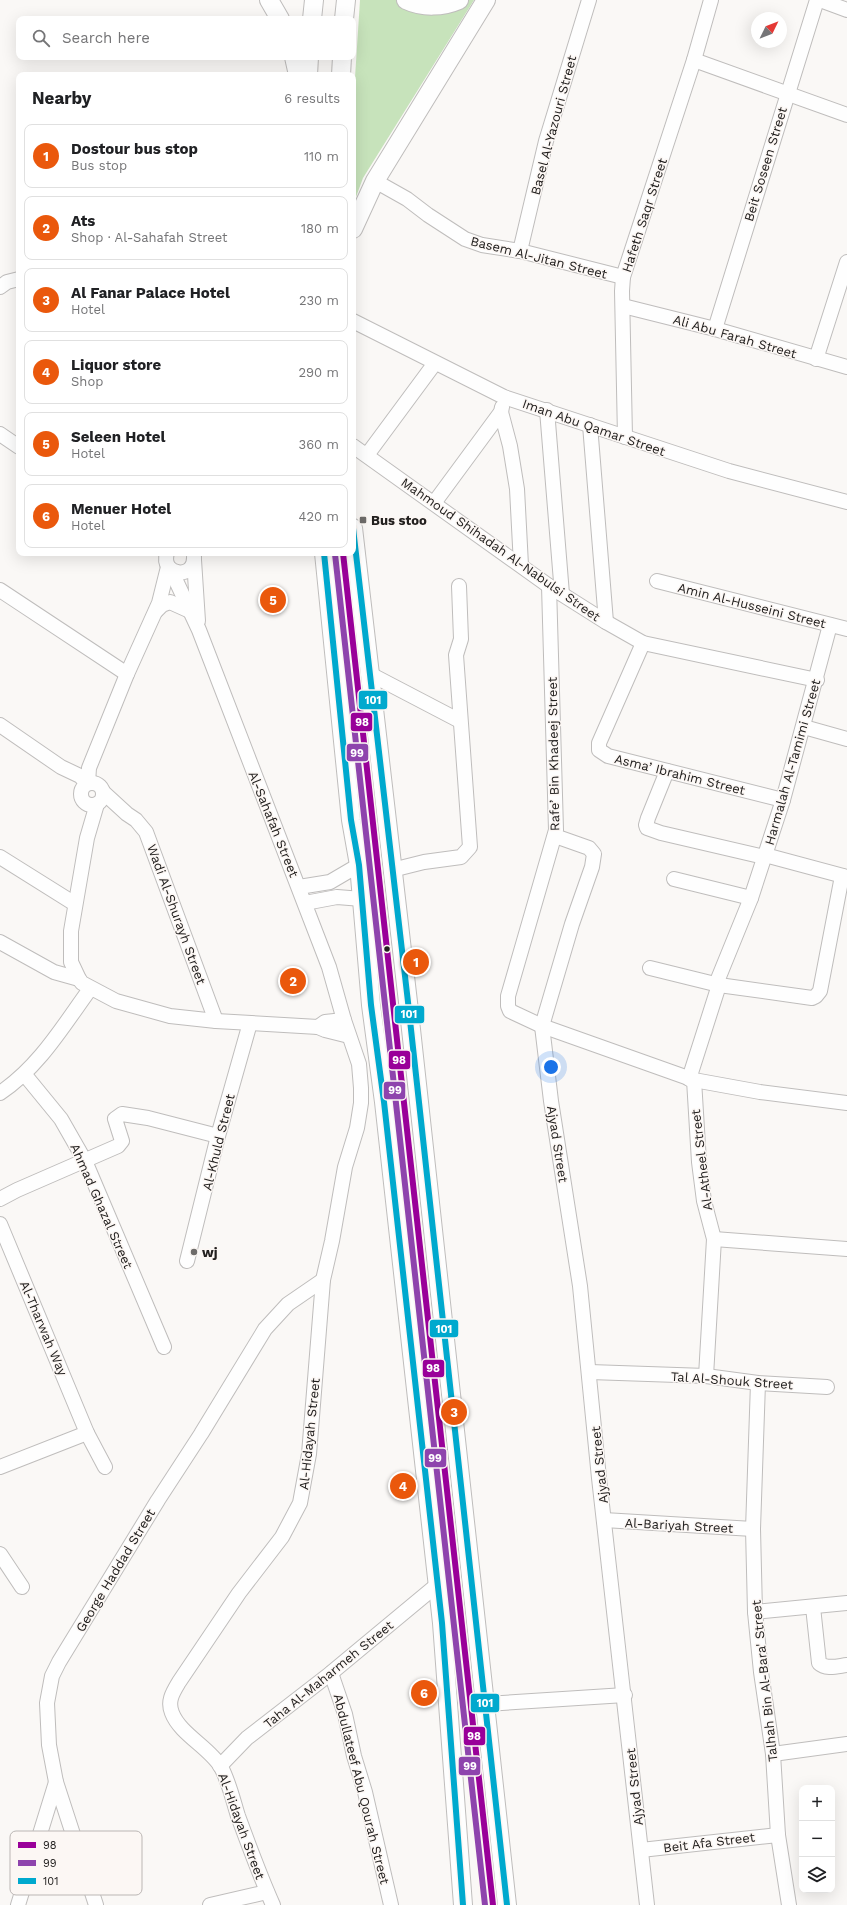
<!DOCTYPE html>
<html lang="en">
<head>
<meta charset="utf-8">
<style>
  :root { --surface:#fff; --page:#f2f2f2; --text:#202124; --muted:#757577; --line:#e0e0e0; --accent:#ea580c }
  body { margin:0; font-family:"Work Sans",sans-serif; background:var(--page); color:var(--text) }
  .controls { position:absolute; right:12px; bottom:12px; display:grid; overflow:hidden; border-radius:8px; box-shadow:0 4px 16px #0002 }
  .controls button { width:36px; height:36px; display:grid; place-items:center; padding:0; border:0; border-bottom:1px solid var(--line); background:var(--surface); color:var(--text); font:20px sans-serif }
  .compass { position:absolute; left:751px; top:12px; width:36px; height:36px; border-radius:50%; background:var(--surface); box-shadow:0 4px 16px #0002; rotate:47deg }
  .you { position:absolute; left:551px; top:1067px; width:14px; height:14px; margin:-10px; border:3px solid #fff; border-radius:50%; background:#1a73e8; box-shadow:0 0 0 6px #1a73e833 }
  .badge { display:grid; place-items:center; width:26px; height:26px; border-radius:50%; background:var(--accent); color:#fff; font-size:13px; font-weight:700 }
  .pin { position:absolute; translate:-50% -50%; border:2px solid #fff; box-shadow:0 1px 4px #0006 }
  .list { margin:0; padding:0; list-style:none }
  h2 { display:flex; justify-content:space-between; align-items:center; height:52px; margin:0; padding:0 16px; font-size:17px }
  h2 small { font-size:13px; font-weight:400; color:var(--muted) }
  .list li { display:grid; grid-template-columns:26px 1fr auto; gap:12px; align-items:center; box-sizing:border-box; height:64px; margin:0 8px 8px; padding:0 8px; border:1px solid var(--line); border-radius:8px }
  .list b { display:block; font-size:15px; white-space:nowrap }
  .list p { margin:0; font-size:13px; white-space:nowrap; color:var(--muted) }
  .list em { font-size:13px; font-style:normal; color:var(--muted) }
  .icon { flex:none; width:22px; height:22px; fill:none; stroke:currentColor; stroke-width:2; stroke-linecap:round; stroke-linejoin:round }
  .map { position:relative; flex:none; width:847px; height:1905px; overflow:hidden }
  .search { position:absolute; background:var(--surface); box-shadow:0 4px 16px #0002; left:16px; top:16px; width:340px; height:44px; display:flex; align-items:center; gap:10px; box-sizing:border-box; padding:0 14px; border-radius:8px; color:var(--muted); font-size:15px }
  .panel { position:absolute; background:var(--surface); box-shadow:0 4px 16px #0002; left:16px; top:72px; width:340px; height:484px; border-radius:8px }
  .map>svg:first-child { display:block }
  .forest { fill:#c7e3bb }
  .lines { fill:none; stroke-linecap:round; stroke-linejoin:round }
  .minor-casing { stroke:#bfbdbc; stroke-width:16 }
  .major-casing { stroke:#bfbdbc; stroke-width:20 }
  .minor { stroke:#fefefe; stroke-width:14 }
  .major { stroke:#fefefe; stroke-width:18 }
  .bus-1-casing { stroke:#fcf7f4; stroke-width:9 }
  .bus-2-casing { stroke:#fcf7f4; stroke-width:9 }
  .bus-3-casing { stroke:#fcf7f4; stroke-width:9 }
  .bus-1 { stroke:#909; stroke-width:6 }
  .bus-2 { stroke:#8e44ad; stroke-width:6 }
  .bus-3 { stroke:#00a9ce; stroke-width:6 }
  .poi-dot { fill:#6e6c6a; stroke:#fcf7f4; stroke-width:1.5 }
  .bus-dot { fill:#22201f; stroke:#fcf7f4; stroke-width:1.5 }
  .labels { text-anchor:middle; stroke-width:3; stroke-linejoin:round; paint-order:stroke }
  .street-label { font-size:13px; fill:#22201f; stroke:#fcf7f4 }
  .poi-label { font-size:13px; font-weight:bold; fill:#22201f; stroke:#fcf7f4; text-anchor:start }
  .key { fill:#fcf7f4; stroke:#bbb6b4; stroke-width:1 }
  .key-label { font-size:11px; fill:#22201f }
  .line-badge { stroke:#fcf7f4; stroke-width:1.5 }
  .badge-label { font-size:11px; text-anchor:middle; font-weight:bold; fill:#fff }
</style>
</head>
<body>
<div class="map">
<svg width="847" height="1905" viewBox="0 0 847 1905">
  <rect width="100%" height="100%" fill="#faf8f6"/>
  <path class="forest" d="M360 0H474L363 178 353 205V109Z"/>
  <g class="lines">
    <defs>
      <g id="minor">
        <path d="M820 0 847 10"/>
        <path d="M694 60 847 115"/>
        <path d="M375 181 407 199 428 215 465 239 482 245 520 251 623 277"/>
        <path d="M520 251 546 141 589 0"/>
        <path d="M0 287 7 282 19 279"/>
        <path d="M623 306 715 329 847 367"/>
        <path d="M353 321 504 397 729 471 847 502"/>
        <path d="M715 329 817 0"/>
        <path d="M816 359 847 262"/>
        <path d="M547 410 562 594"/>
        <path d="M501 412 510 446 517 489 521 565"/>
        <path d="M590 425 606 622"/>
        <path d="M0 434 19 447"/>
        <path d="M625 437 622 291 623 277 694 60 711 0"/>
        <path d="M353 446 549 586 606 622 643 643 817 680"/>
        <path d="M367 455 435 363"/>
        <path d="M434 503 501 412 502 407"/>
        <path d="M167 553C160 576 195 580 194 557"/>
        <path d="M194 560 198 621"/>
        <path d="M171 570 199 630 329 967 344 1020 359 1064 361 1088V1103L357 1128 345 1167 332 1241 323 1280 309 1454 300 1503 282 1537 239 1593 179 1682C173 1692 167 1701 172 1713 180 1734 210 1748 221 1767 229 1782 233 1800 238 1816 249 1846 260 1876 273 1905"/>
        <path d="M657 581 847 629"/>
        <path d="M549 586 556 830 508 996V1006L510 1011 542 1026 694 1080 760 1092 847 1103"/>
        <path d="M0 590 127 674"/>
        <path d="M156 611 162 605 170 602 190 611"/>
        <path d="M643 643 599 743V750L608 756 783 800"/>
        <path d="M370 674 460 721"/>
        <path d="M0 725 61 767 80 776 87 783"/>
        <path d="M804 727 847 739"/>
        <path d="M667 771 648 818 646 825 647 828 661 833 764 857"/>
        <circle cx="92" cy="794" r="11"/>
        <path d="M88 783 89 768 127 674 159 603 168 567"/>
        <path d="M103 792 127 814 136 820 146 832 216 1021"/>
        <path d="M97 804 87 838 71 931V962L79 979 82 983 116 1001 170 1016 216 1021 318 1027 325 1030 349 1036"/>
        <path d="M555 836 589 848 594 854 592 867 572 924 542 1026 551 1101 580 1286 599 1478 647 1905"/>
        <path d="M765 855 847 877"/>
        <path d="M0 857 75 904"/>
        <path d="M392 870 424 862 461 857 470 847 456 655 461 639 459 586"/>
        <path d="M674 879 751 898"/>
        <path d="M299 887 330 882 359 865"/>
        <path d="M305 903 337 897 362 899"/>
        <path d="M0 942 54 972 79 979"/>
        <path d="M650 968 719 985 812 998 816 996 820 991 842 876"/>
        <path d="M716 984 751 898 783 800 830 625"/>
        <path d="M318 1027 325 1022 344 1020"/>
        <path d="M25 1075 61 1119 85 1161 164 1347"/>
        <path d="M689 1079 719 985"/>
        <path d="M694 1080 699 1162 704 1201 714 1239 706 1376"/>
        <path d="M0 1093C39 1067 63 1026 90 989"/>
        <path d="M0 1199 17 1190 118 1146 122 1141 115 1119 122 1114 148 1118 218 1136"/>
        <path d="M0 1224 87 1433 105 1467"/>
        <path d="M714 1239 847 1249"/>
        <path d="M187 1261 218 1136 250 1023"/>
        <path d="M590 1372 706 1376 758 1383 827 1387"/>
        <path d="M758 1383 753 1529 755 1612 761 1672 773 1754 778 1835 789 1905"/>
        <path d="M0 1467 87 1433"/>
        <path d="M604 1520 753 1529"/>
        <path d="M0 1554 22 1587"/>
        <path d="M813 1607 819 1663C826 1670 838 1666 847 1665"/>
        <path d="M755 1612 847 1603"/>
        <path d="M331 1673 345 1714 354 1756 365 1792 391 1905"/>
        <path d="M486 1704 625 1695"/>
        <path d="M773 1754 847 1744"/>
        <path d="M220 1766 247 1738 331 1673 437 1585"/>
        <path d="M641 1850 778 1835"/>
        <path d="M18 1905 56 1782"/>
        <path d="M96 1905 56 1782 49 1745 47 1703 52 1676 59 1662 158 1500 201 1434 265 1329 288 1304 323 1280"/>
        <path d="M210 1905 267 1892"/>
      </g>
      <g id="major">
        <path d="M269 0 280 19"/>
        <path d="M406 0C423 8 443 7 459 0"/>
        <path d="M312 19 314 0"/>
        <path d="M344 19 346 0"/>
        <path d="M294 57 298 75"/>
        <path d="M308 75 309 57"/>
        <path d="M341 75 342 57"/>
        <path d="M353 229 375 181 486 0"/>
        <path d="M353 528 408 1002 507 1905"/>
        <path d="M324 553 351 820 359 865 371 1005 384 1102 442 1623 463 1905"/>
      </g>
    </defs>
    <use href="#minor" class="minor-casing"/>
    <use href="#major" class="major-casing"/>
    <use href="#minor" class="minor"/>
    <use href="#major" class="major"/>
    <defs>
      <path id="bus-1" d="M343 553 493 1905"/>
      <path id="bus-2" d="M335 554 485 1905"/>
      <g id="bus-3">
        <path d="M353 528 408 1002 507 1905"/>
        <path d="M324 553 351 820 359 865 371 1005 384 1102 442 1623 463 1905"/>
      </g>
    </defs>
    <use href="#bus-1" class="bus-1-casing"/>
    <use href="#bus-2" class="bus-2-casing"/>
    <use href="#bus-3" class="bus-3-casing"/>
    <use href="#bus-1" class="bus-1"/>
    <use href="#bus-2" class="bus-2"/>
    <use href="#bus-3" class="bus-3"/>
  </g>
  <g class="poi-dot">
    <rect x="359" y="516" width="8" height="8" rx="2"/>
    <circle cx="194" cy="1252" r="4"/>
  </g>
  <circle class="bus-dot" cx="387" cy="949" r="3.5"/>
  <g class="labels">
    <g class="street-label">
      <text transform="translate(553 125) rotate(-75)" y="5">Basel Al-Yazouri Street</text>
      <text transform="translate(765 164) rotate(-73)" y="5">Beit Soseen Street</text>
      <text transform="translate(644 215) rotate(-72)" y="5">Hafeth Saqr Street</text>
      <text transform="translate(539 257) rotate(14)" y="5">Basem Al-Jitan Street</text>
      <text transform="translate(735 336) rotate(16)" y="5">Ali Abu Farah Street</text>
      <text transform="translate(594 427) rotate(19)" y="5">Iman Abu Qamar Street</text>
      <text transform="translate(501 549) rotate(35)" y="5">Mahmoud Shihadah Al-Nabulsi Street</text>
      <text transform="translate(752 605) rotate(14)" y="5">Amin Al-Husseini Street</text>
      <text transform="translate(553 754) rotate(-91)" y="5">Rafe’ Bin Khadeej Street</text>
      <text transform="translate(792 762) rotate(-74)" y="5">Harmalah Al-Tamimi Street</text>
      <text transform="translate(680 774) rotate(14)" y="5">Asma’ Ibrahim Street</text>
      <text transform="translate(274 824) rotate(68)" y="5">Al-Sahafah Street</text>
      <text transform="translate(177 914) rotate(70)" y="5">Wadi Al-Shurayh Street</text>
      <text transform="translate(218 1142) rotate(-76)" y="5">Al-Khuld Street</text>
      <text transform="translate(558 1144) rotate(81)" y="5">Ajyad Street</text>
      <text transform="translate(701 1160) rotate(-97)" y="5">Al-Atheel Street</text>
      <text transform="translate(102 1206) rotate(66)" y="5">Ahmad Ghazal Street</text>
      <text transform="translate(44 1328) rotate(67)" y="5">Al-Tharwah Way</text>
      <text transform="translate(732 1380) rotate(4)" y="5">Tal Al-Shouk Street</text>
      <text transform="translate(309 1434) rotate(-84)" y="5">Al-Hidayah Street</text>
      <text transform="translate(599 1465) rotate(-96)" y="5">Ajyad Street</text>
      <text transform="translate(679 1525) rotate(3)" y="5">Al-Bariyah Street</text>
      <text transform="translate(115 1570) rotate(-59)" y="5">George Haddad Street</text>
      <text transform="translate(328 1674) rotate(-39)" y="5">Taha Al-Maharmeh Street</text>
      <text transform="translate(764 1681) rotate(-96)" y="5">Talhah Bin Al-Bara' Street</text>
      <text transform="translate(634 1787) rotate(-96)" y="5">Ajyad Street</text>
      <text transform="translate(362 1789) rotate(76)" y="5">Abdullateef Abu Qourah Street</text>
      <text transform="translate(242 1826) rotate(70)" y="5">Al-Hidayah Street</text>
      <text transform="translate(709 1842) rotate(-7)" y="5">Beit Afa Street</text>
    </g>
    <g class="poi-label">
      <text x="371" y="525">Bus stoo</text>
      <text x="202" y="1257">wj</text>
    </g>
  </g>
  <rect x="10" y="1831" width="132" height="64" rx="6" class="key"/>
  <rect x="18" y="1842" width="18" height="6" fill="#909"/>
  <rect x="18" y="1860" width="18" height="6" fill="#8e44ad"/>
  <rect x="18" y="1878" width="18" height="6" fill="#00a9ce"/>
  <g class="key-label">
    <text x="43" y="1849">98</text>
    <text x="43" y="1867">99</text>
    <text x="43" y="1885">101</text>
  </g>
  <g class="line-badge">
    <rect x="358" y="690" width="30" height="20" rx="4" fill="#00a9ce"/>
    <rect x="350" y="712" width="23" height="20" rx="4" fill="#909"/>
    <rect x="346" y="743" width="23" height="19" rx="4" fill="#8e44ad"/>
    <rect x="394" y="1005" width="31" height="19" rx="4" fill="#00a9ce"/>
    <rect x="388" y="1050" width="23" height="20" rx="4" fill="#909"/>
    <rect x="383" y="1081" width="23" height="19" rx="4" fill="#8e44ad"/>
    <rect x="429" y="1319" width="30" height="19" rx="4" fill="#00a9ce"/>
    <rect x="422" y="1359" width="23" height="19" rx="4" fill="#909"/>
    <rect x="424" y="1448" width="23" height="20" rx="4" fill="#8e44ad"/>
    <rect x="470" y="1693" width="30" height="20" rx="4" fill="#00a9ce"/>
    <rect x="463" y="1726" width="23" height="20" rx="4" fill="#909"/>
    <rect x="458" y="1756" width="23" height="20" rx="4" fill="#8e44ad"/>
  </g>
  <g class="badge-label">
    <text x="373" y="704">101</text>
    <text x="362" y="726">98</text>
    <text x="357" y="757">99</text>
    <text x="409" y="1018">101</text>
    <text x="399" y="1064">98</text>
    <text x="395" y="1094">99</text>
    <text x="444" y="1333">101</text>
    <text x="433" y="1372">98</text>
    <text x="435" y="1462">99</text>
    <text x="485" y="1707">101</text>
    <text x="474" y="1740">98</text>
    <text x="470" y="1770">99</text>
  </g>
</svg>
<div class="controls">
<button>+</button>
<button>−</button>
<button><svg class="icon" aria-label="layers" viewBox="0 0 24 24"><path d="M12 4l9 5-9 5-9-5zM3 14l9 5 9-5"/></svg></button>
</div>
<svg class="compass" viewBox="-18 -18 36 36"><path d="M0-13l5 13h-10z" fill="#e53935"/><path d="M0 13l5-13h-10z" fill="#757577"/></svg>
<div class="you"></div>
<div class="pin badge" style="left:416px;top:962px">1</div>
<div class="pin badge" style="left:293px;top:981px">2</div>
<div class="pin badge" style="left:454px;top:1412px">3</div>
<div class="pin badge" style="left:403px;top:1486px">4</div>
<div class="pin badge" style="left:273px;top:600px">5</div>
<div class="pin badge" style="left:424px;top:1693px">6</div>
<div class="search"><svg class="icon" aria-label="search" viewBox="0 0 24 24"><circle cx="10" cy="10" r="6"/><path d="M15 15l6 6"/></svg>Search here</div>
<section class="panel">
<h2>Nearby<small>6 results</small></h2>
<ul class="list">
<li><span class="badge">1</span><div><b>Dostour bus stop</b><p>Bus stop</p></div><em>110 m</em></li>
<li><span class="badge">2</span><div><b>Ats</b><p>Shop · Al-Sahafah Street</p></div><em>180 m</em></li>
<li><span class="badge">3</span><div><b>Al Fanar Palace Hotel</b><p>Hotel</p></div><em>230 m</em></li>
<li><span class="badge">4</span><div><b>Liquor store</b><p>Shop</p></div><em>290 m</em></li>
<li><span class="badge">5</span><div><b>Seleen Hotel</b><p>Hotel</p></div><em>360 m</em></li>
<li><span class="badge">6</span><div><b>Menuer Hotel</b><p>Hotel</p></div><em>420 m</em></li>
</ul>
</section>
</div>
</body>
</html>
